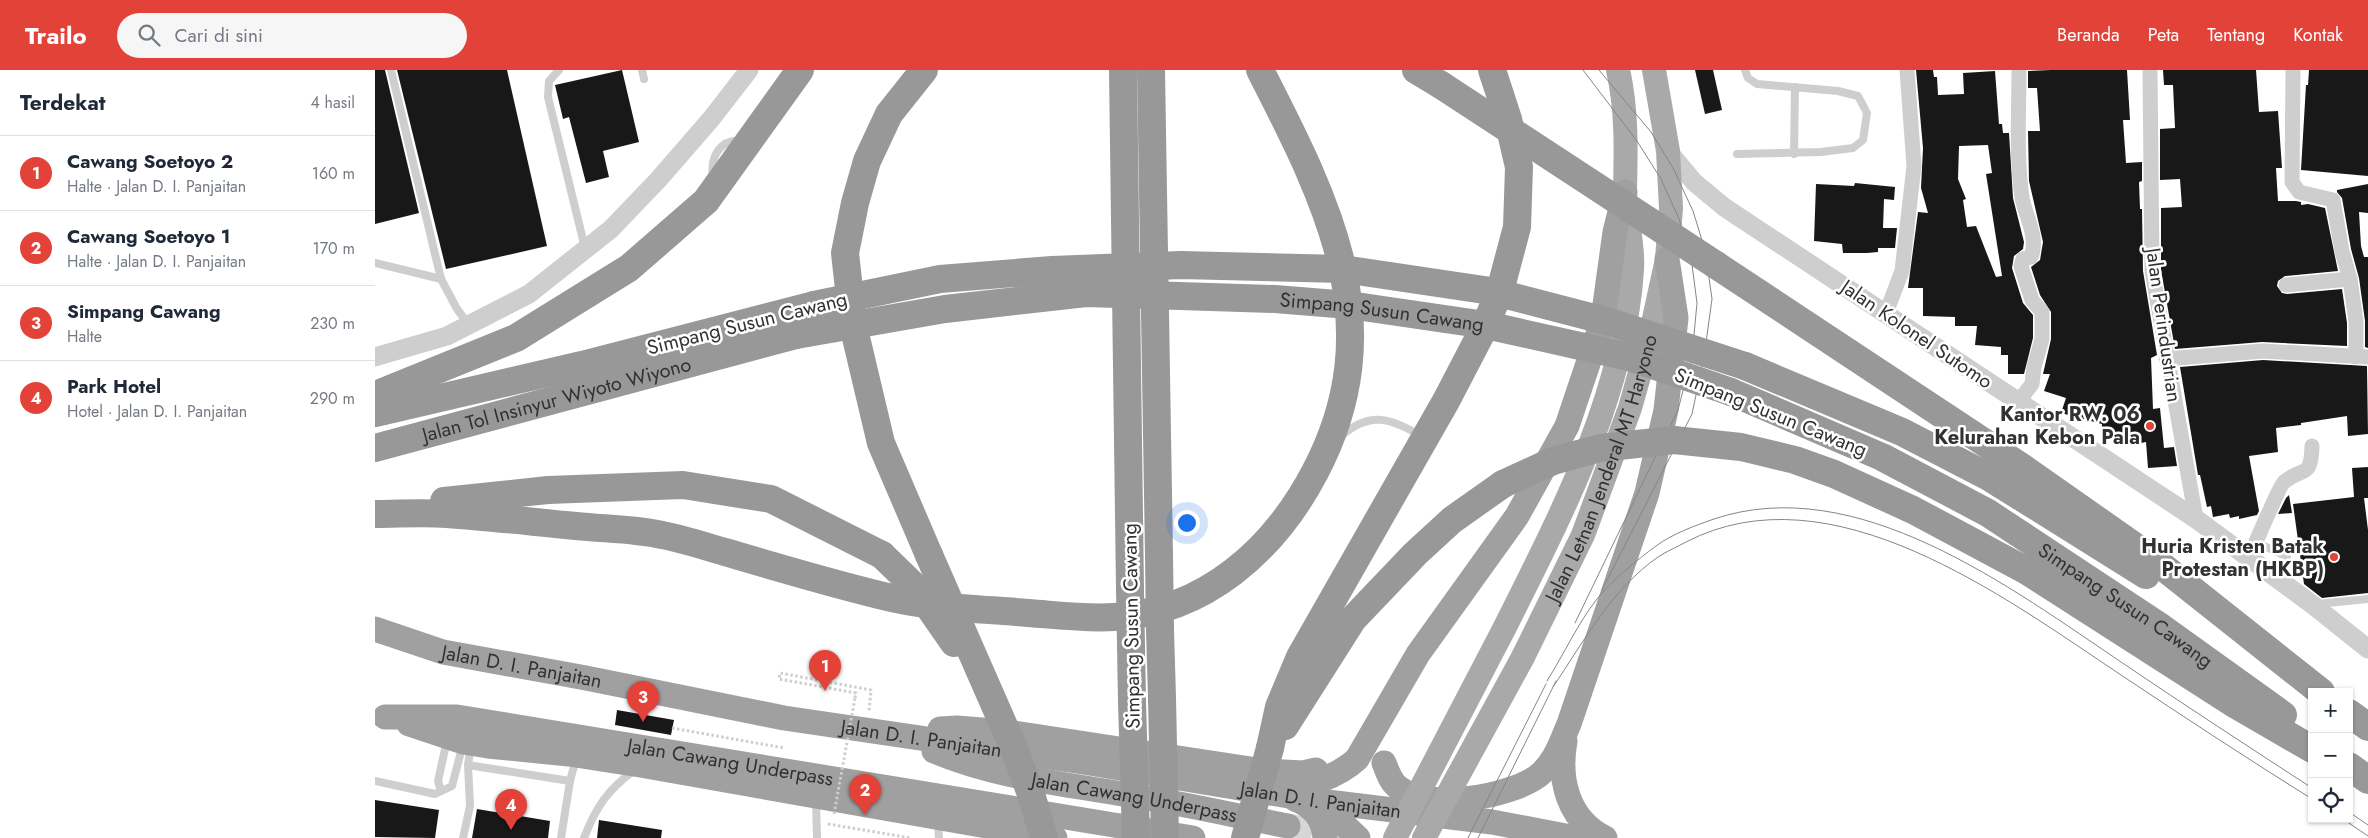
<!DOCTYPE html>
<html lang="id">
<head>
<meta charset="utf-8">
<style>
  :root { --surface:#fff; --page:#f6f6f7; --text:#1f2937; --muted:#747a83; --line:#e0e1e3; --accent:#e34238 }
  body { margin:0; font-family:Jost,sans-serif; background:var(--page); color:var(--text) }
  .controls { position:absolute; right:15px; bottom:15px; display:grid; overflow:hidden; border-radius:0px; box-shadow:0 1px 4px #0004 }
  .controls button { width:45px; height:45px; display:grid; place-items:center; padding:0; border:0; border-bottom:1px solid var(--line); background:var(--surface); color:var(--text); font:25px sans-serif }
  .you { position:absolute; left:811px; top:452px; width:18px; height:18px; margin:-12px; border:4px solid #fff; border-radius:50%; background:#1a73e8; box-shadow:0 0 0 8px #1a73e833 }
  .badge { display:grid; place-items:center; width:32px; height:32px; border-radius:50%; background:var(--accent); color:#fff; font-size:16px; font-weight:700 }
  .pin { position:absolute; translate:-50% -41px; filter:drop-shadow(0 1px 2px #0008) }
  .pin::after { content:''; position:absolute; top:26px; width:18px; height:15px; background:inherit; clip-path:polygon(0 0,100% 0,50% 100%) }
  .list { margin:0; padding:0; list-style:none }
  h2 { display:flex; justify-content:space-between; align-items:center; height:65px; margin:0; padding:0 20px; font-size:21px }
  h2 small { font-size:16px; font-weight:400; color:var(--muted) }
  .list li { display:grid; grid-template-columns:32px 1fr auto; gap:15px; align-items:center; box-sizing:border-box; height:75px; padding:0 20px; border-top:1px solid var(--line) }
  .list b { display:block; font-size:19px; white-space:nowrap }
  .list p { margin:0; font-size:16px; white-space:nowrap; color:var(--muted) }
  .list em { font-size:16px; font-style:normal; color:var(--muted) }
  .icon { flex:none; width:28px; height:28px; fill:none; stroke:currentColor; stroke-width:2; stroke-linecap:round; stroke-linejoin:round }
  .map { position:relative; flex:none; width:1993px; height:768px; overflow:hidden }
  header { display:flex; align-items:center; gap:30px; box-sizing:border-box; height:70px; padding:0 25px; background:var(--accent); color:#fff }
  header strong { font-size:24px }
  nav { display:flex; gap:28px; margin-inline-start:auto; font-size:18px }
  .search { width:350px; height:45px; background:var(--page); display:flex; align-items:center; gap:12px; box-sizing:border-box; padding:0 18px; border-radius:28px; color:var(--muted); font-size:19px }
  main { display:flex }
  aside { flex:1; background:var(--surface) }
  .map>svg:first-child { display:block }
  .building { fill:#181818; fill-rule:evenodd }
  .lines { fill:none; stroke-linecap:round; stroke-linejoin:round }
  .trunk-tunnel { stroke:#d6d6d6; stroke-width:25; stroke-dasharray:25 12; stroke-linecap:butt }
  .path { stroke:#cecece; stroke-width:3; stroke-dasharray:2.5 2.5; stroke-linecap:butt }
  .service { stroke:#cecece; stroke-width:8 }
  .minor { stroke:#cecece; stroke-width:15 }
  .tertiary { stroke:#cecece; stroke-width:19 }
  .primary { stroke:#a9a9a9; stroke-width:24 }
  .trunk { stroke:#a0a0a0; stroke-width:25 }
  .motorway { stroke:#989898; stroke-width:28 }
  .tram { stroke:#868686; stroke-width:1 }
  .path-bridge { stroke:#cecece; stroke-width:3; stroke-dasharray:2.5 2.5; stroke-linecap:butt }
  .primary-bridge { stroke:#a9a9a9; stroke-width:24 }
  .motorway-bridge { stroke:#989898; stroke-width:28 }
  .poi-dot { fill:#e34238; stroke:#fff; stroke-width:2 }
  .labels { text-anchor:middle; stroke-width:5; stroke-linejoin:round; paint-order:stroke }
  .street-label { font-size:20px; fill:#313131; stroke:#fff }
  .poi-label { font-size:20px; font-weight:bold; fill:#313131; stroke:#fff; text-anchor:end }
</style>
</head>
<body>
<header>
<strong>Trailo</strong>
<div class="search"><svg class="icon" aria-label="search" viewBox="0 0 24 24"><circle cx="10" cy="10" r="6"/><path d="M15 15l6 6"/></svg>Cari di sini</div>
<nav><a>Beranda</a><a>Peta</a><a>Tentang</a><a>Kontak</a></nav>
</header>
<main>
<aside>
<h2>Terdekat<small>4 hasil</small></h2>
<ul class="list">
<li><span class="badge">1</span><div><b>Cawang Soetoyo 2</b><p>Halte · Jalan D. I. Panjaitan</p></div><em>160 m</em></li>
<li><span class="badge">2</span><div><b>Cawang Soetoyo 1</b><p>Halte · Jalan D. I. Panjaitan</p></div><em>170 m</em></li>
<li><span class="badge">3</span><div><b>Simpang Cawang</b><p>Halte</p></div><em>230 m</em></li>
<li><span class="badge">4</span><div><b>Park Hotel</b><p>Hotel · Jalan D. I. Panjaitan</p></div><em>290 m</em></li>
</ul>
</aside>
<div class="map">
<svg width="1993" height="768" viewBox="0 0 1993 768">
  <rect width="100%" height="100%" fill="#fff"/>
  <g class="building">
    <path d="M0 0H10L44 143 0 154Z"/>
    <path d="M22 0H132L172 176 71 199Z"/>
    <path d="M247 0 264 72 228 81 234 107 211 113 194 47 188 49 180 15Z"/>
    <path d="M1320 0H1338L1347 40 1330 44Z"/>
    <path d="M1541 0H1558L1559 7H1562L1563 25 1589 24 1588 3 1620 1 1624 54H1627L1628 63H1634L1638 128 1649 172 1648 179 1639 186 1637 198 1648 233 1658 245V268L1649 304H1633V285H1626V277L1600 275 1602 256H1580V247L1548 246V218H1533L1543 142 1553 143 1546 118 1548 78ZM1613 75 1617 103 1611 104 1627 206 1621 207 1601 156 1592 157 1588 130 1591 129 1583 109 1584 76Z"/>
    <path d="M1676 0H1752L1755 50H1748L1751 93 1767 92V111L1764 112 1765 139H1767L1768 201 1782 285 1776 288 1778 339 1785 338 1789 378 1799 377 1802 396 1773 398 1771 372 1766 373 1765 369H1726L1727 354 1686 343 1691 328 1669 321 1675 304H1668L1676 269V242L1665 225 1656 197 1665 190 1668 172 1654 111 1653 61H1665L1662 18H1653V1Z"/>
    <path d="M1788 0H1881L1884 42 1903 41 1907 98H1901L1903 131H1921L1926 132V135L1933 134 1950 138 1963 201 1910 206 1903 211 1902 216 1907 223 1912 224 1967 219 1972 253V276L1887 272 1800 279 1786 200V138L1807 137 1805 109 1785 110V59L1800 58 1798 15H1789Z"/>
    <path d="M1934 0H1993V106L1926 100 1931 15H1933Z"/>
    <path d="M1480 113 1520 117 1519 130 1509 129 1508 158H1522L1520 178H1503V182L1492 183H1468L1467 174 1439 171 1441 114 1479 116Z"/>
    <path d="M1993 114V143L1984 142 1986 176 1989 187H1993V278L1990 277V251L1984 208 1976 179 1967 128 1962 122V120Z"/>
    <path d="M1888 290 1992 296 1993 364 1973 366 1972 346 1926 353V355L1901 358 1903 382 1874 386 1884 441 1882 445 1864 449V446L1855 448 1854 444 1838 447 1836 436 1832 437 1825 405H1823L1805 297Z"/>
    <path d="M1993 397V428H1989L1993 460V523L1947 528 1929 514 1918 434 1979 427 1977 398Z"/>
    <path d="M1914 425 1917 443 1903 444 1911 428Z"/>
    <path d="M242 640 299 650 296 665 240 655Z"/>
    <path d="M0 730 64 740 60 768 0 767Z"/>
    <path d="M102 739 175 751 173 768H97Z"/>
    <path d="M224 750 287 760 286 768H222Z"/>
  </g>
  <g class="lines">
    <path class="trunk-tunnel" d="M913 756 969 767"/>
    <g class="path">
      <path d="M480 628 481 623 404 609 405 603 496 620 494 641"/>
      <path d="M297 658 409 678"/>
      <path d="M453 754 536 768"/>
    </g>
    <g class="service">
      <path d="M16 0 66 209 82 239 94 255"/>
      <path d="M184 0 174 11 173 27 210 178"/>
      <path d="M267 0 269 9"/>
      <path d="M1362 84 1446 82 1478 78 1488 70 1492 43 1483 26 1463 21 1382 14 1373 8 1370 0"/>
      <path d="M1419 84 1420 17"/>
      <path d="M338 106C335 87 345 69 366 71"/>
      <path d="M0 193 66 209"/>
      <path d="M966 366C995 341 1016 348 1046 366"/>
      <path d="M1881 472 1912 487"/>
      <path d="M1942 534 1993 529"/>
      <path d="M93 695 195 711"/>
      <path d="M0 711 60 724 77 716 88 674"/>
      <path d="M66 721 63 711 72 670"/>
      <path d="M441 730 442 768"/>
      <path d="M563 751 564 768"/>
      <path d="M88 768 95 736 93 695 96 676"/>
      <path d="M186 768 195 711 201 689"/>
      <path d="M209 768C221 737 233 719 260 700"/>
    </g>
    <g class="minor">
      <path d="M1775 0 1777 201 1821 449"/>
      <path d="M1918 0 1917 112 1924 122 1958 130 1967 181 1975 209 1981 252V287"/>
      <path d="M1911 215 1975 209"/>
      <path d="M1511 243 1527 201 1539 96 1532 0"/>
      <path d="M1791 289 1888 281 1993 287"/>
      <path d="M1643 332 1657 314 1659 297 1667 269V242L1657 230 1646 196 1648 189 1656 187C1664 167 1650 146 1647 127 1641 86 1644 42 1644 0"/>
      <path d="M1874 487C1879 477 1905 415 1909 412 1928 396 1936 410 1937 376"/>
    </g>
    <g class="tertiary">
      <path d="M1293 81 1319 112 1349 137 1821 449 1938 535 1993 579"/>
      <path d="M0 287 72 266 154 224 236 159 283 110 336 49 374 0"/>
    </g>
    <g class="primary">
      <path d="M1130 557C1185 447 1249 326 1257 200 1259 173 1250 147 1250 120 1251 80 1252 39 1243 0"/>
      <path id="s1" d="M1148 587 1208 465 1255 338 1275 267 1292 189 1296 138 1293 81 1279 0"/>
    </g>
    <g class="trunk">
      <path id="s2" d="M0 559 68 582 211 608 409 648 708 692 944 731 1117 752 1201 768"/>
      <path id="s3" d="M10 647H82L818 768"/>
      <path d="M34 654 88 672 113 676 194 684 265 695 680 768"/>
      <path d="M565 659 582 658 631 662 889 701 928 703 941 700"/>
      <path d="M1190 671C1183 710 1193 750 1230 768"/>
      <path id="s4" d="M559 681C623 708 692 714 759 726 811 734 862 746 913 756"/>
      <path d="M1009 693C1013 702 1015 712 1024 718 1055 741 1134 727 1163 706 1180 693 1186 672 1194 654L1272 423 1291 340 1301 248 1292 189"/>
      <path d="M906 721C934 715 961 708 982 689L1043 584 1142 446 1192 356 1228 249 1240 162 1250 122"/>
      <path d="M920 729C938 736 948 748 950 768"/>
      <path d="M944 731 983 768"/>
    </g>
    <g class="motorway">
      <path d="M549 0 514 44 492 91 480 133 470 183 478 255 506 373 554 485"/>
      <path d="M748 0 755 519"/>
      <path d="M776 0 784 485"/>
      <path d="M1041 0 1066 15"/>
      <path d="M1341 195 1648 398 1782 492 1946 622"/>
      <path d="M1370 296 1527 362 1614 407 1771 505"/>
      <path id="s5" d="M1356 322 1507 387 1613 443 1787 558 1908 645"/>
      <path d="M0 325 141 268 254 198 331 131 425 0"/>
      <path d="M0 343 207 295 439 235"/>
      <path d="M1299 370 1366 377 1420 390 1459 404 1538 440 1652 501 1861 635 1937 679"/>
      <path id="s6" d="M0 378 421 265"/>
      <path d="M69 431 173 420 308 415 396 429 507 485"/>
      <path d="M0 444C24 444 48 442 72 444 115 447 158 452 201 456 230 459 260 459 287 465 308 469 329 476 350 482 405 498 461 515 517 528 561 538 608 539 653 543 681 545 711 549 739 547 830 542 899 480 940 402 1017 256 953 133 885 0"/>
      <path d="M785 560 787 628"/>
      <path d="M756 576 757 632"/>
      <path d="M1974 643 1993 657"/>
      <path d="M910 656 978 549 1040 484 1077 450 1128 414"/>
      <path d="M895 678 904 637 925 587 1071 331 1109 258 1125 221 1142 157 1144 97 1133 49 1117 0"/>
      <path d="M1974 696 1993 710"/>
    </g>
    <g class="tram">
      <path d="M1224 0 1276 62 1298 98 1318 141 1330 180 1337 229 1329 287 1317 344 1227 520"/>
      <path d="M1200 553 1303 340 1317 286 1322 233 1316 187 1304 149 1286 109 1262 71 1208 0"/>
      <path d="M1172 611C1189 584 1203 553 1222 529 1236 511 1262 490 1281 476 1297 464 1319 456 1339 449 1482 401 1636 518 1749 594 1811 636 1874 677 1937 718"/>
      <path d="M1178 617C1209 571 1237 519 1283 487 1292 481 1302 477 1311 472 1456 397 1629 527 1746 605 1809 647 1873 689 1937 729"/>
      <path d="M1974 742 1993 755"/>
      <path d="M1968 749 1993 766"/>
      <path d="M1093 768 1171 614"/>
      <path d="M1103 768 1181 611"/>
    </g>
    <path class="path-bridge" d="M459 744 480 628"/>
    <g class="primary-bridge">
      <path d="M1020 768 1130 557"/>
      <path d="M1049 768 1148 587"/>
    </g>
    <g class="motorway-bridge">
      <path d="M1066 15 1341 195"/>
      <path d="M439 235 565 209 677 200 806 195 968 199 1116 221 1235 252 1370 296"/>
      <path id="s7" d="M421 265 570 239 711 223 900 229 974 235 1111 255 1254 287 1356 322"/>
      <path d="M1128 414 1178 391 1225 378 1299 370"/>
      <path d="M507 485 540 517 579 573"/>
      <path d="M554 485 640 681 656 724 669 768"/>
      <path d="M784 485 785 560"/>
      <path d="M755 519 756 576"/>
      <path d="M787 628 790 768"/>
      <path d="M757 632 761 768"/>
      <path d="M870 768 895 678"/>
    </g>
  </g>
  <g class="poi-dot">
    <circle cx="1775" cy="356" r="5"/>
    <circle cx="1959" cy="487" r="5"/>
  </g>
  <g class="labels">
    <g class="street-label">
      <text dy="7" stroke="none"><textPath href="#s7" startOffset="590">Simpang Susun Cawang</textPath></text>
      <text transform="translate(372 253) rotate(-14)" y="7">Simpang Susun Cawang</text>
      <text transform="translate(1789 255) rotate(82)" y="7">Jalan Perindustrian</text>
      <text transform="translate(1542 264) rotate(34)" y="7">Jalan Kolonel Sutomo</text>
      <text dy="7" stroke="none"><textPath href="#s6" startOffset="188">Jalan Tol Insinyur Wiyoto Wiyono</textPath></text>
      <text transform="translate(1396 342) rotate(22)" y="7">Simpang Susun Cawang</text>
      <text dy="7" stroke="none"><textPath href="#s1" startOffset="205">Jalan Letnan Jenderal MT Haryono</textPath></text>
      <text dy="7" stroke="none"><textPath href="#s5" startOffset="450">Simpang Susun Cawang</textPath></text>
      <text transform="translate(756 556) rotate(-91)" y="7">Simpang Susun Cawang</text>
      <text dy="7" stroke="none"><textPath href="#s2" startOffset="152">Jalan D. I. Panjaitan</textPath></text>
      <text dy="7" stroke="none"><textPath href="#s2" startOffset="558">Jalan D. I. Panjaitan</textPath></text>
      <text dy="7" stroke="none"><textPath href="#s3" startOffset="349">Jalan Cawang Underpass</textPath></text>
      <text dy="7" stroke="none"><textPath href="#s4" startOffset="206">Jalan Cawang Underpass</textPath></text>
      <text dy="7" stroke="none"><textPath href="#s2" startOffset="962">Jalan D. I. Panjaitan</textPath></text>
    </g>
    <g class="poi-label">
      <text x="1765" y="351">Kantor RW. 06<tspan x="1765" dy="23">Kelurahan Kebon Pala</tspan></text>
      <text x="1949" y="483">Huria Kristen Batak<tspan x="1949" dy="23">Protestan (HKBP)</tspan></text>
    </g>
  </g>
</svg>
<div class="controls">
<button>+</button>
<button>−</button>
<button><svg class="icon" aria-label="locate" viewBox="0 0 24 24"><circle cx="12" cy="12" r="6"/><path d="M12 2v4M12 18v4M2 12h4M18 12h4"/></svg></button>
</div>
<div class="you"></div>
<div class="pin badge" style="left:450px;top:621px">1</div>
<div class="pin badge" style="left:490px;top:745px">2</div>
<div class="pin badge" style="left:268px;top:652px">3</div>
<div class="pin badge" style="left:136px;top:760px">4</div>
</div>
</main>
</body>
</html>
